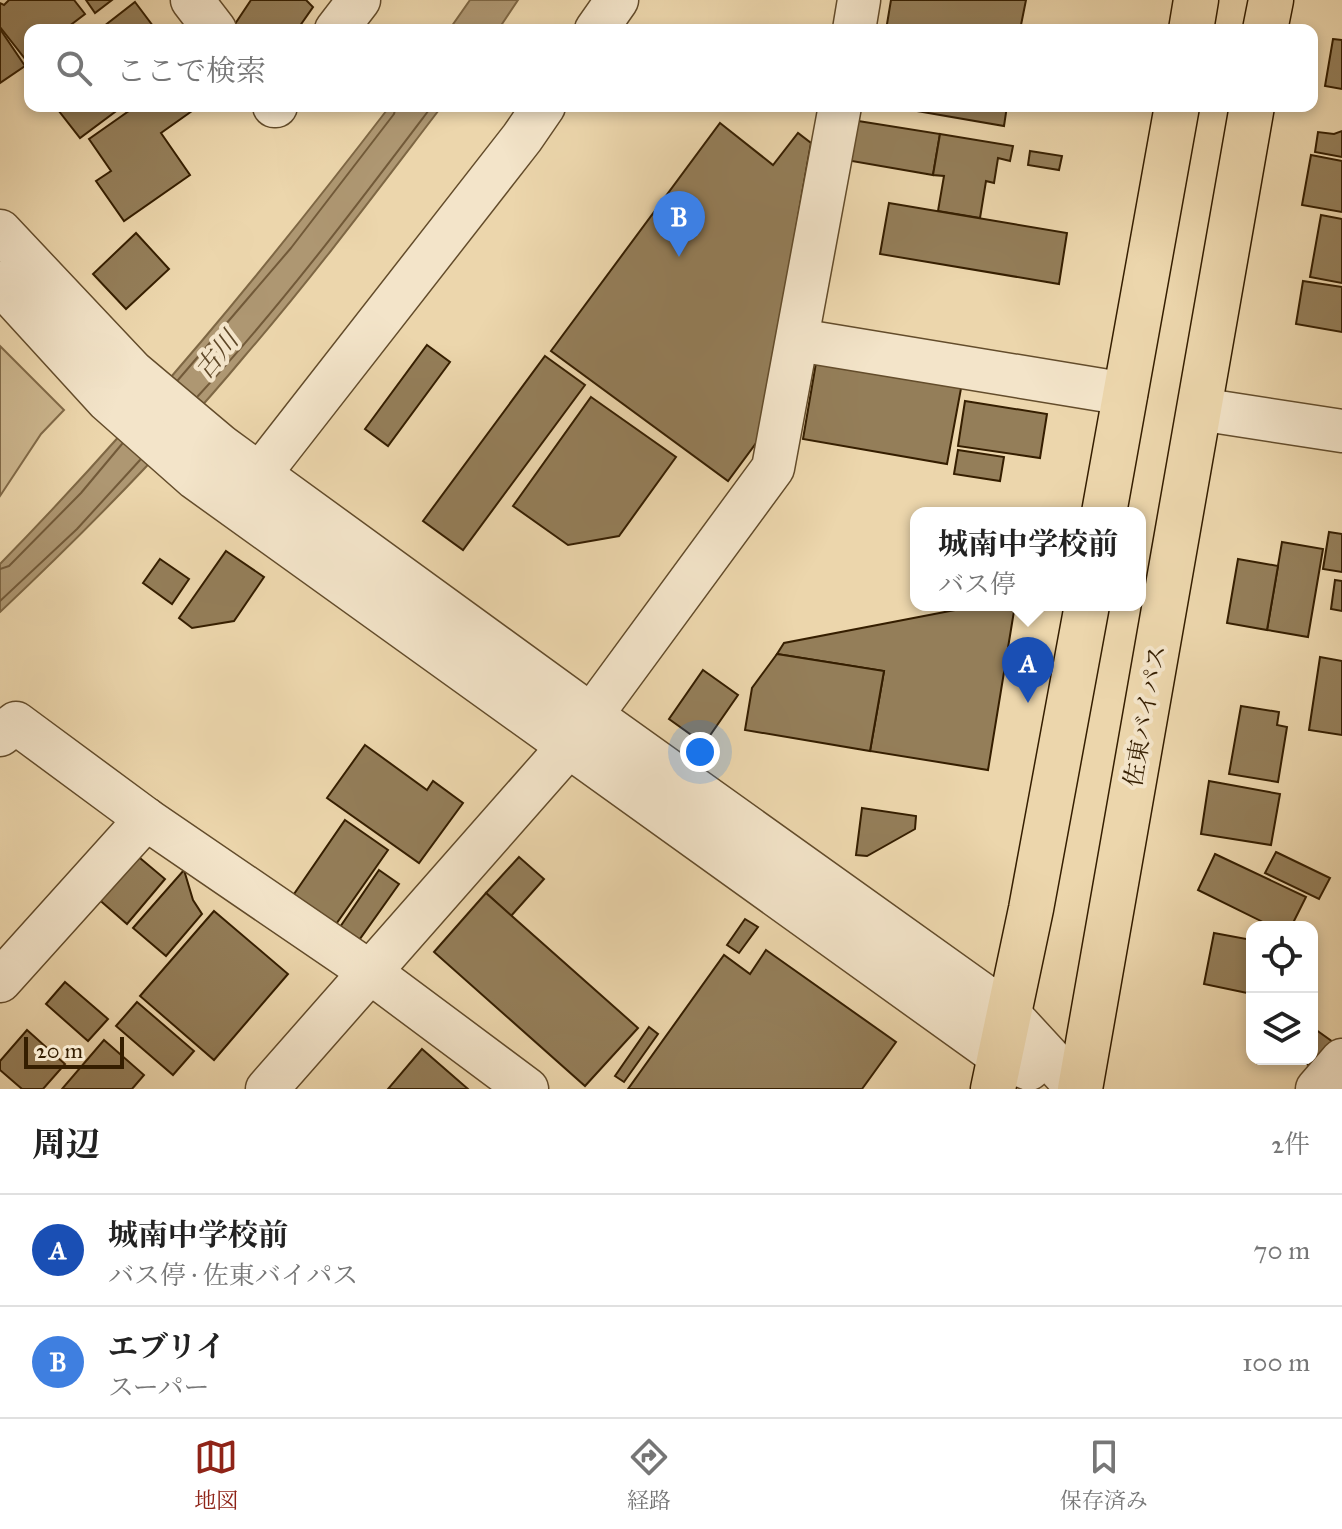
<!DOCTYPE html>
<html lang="ja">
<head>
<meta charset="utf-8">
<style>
  :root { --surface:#fff; --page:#f6f6f6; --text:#222; --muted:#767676; --line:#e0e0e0; --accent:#8f2418 }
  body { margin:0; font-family:"IM FELL Great Primer","Noto Serif JP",serif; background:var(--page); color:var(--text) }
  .controls { position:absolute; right:24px; bottom:24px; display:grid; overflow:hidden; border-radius:16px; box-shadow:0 4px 12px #0003 }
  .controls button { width:72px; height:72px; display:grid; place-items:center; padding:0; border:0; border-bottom:2px solid var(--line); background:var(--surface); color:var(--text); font:40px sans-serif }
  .scale { position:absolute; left:24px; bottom:20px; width:100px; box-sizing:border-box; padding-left:8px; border:4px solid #351e00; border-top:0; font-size:22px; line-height:28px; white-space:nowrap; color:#351e00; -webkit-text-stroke:6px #f3e4c9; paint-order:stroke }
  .you { position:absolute; left:700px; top:752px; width:28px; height:28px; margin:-20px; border:6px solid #fff; border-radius:50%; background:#1a73e8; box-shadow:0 0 0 12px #1a73e833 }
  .badge { display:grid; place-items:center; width:52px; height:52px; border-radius:50%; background:var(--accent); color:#fff; font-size:26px; font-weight:700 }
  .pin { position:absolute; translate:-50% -66px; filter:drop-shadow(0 2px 4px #0008) }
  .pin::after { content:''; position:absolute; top:42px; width:28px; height:24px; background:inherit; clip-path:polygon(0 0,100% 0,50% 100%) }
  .popup { position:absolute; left:910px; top:507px; width:236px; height:104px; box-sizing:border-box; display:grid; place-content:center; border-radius:16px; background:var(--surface); filter:drop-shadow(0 2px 6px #0005); font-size:26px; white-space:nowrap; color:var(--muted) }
  .popup b { font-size:30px; color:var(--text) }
  .popup::after { content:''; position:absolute; left:50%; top:100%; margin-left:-16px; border:16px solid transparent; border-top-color:var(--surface) }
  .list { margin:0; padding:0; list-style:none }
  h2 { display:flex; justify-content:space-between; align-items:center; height:104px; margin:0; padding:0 32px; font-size:34px }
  h2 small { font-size:26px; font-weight:400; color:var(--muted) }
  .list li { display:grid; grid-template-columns:52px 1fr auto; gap:24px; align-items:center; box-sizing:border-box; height:112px; padding:0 32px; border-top:2px solid var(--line) }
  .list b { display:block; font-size:30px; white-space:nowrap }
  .list p { margin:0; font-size:26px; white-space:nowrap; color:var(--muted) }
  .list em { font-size:26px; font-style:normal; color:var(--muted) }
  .icon { flex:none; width:44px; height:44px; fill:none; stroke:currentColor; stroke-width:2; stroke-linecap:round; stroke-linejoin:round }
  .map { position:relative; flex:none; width:1342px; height:1089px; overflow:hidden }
  .search { position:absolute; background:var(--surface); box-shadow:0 4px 12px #0003; left:24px; right:24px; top:24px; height:88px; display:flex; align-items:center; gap:20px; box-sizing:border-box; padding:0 28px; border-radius:16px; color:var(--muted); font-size:30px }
  .sheet { height:328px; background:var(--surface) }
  nav { display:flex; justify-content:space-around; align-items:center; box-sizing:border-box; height:112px; border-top:2px solid var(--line); background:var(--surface); font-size:22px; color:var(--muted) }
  nav a { display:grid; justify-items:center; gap:4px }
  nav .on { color:var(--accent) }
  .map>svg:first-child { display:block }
  .green { fill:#cdb78f; stroke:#816a48; stroke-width:2 }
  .water { fill:#ae9772; stroke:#7e6744; stroke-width:2 }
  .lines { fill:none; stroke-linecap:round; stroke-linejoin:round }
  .shore { stroke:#725a39; stroke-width:2 }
  .building { fill:#947e59; stroke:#351e00; stroke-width:2 }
  .minor-casing { stroke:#634c2b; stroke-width:45 }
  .highway-casing { stroke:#351e00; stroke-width:47 }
  .minor { stroke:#f3e4c9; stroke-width:42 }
  .highway { stroke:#ecd6ac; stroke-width:44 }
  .labels { text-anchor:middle; stroke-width:8; stroke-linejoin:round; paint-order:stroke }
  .street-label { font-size:24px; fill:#351e00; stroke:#f3e4c9 }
  .water-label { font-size:26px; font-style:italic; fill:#5f4828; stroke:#f3e4c9 }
</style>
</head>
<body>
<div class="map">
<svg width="1342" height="1089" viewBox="0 0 1342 1089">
  <rect width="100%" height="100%" fill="#ecd6ac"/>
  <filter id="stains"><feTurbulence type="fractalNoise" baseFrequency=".0025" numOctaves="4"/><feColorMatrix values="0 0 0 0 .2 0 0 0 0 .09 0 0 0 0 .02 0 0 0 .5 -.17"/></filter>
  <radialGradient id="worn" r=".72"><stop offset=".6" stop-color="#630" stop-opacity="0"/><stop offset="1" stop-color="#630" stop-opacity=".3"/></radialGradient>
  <path class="green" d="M0 346 64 410 41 434 0 496Z"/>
  <g class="water">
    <path d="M470 0H518L498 30H449Z"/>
    <path d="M390 106H442C377 191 313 277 243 358 168 448 85 532 0 612V564C140 421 268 265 390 106Z"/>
  </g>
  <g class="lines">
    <g class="shore">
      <path d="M178 380 291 248 394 114 396 106"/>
      <path d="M198 396C282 305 357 205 432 106"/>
      <path d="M0 569 9 566 81 493 122 444"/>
      <path d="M0 601 77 529 140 460"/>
    </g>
  </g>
  <g class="building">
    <path d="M9 0H74L85 14 64 30H30V57L26 60 0 27V3L4 5Z"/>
    <path d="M86 0H112L95 13Z"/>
    <path d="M251 0H306L313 7 297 30H244L235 24Z"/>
    <path d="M891 0H1026L1020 30H886Z"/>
    <path d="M135 2 156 30H99Z"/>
    <path d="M0 29 25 66 0 83Z"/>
    <path d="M1333 39 1342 40V89L1325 86Z"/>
    <path d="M55 106H123L80 138Z"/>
    <path d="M136 106H199L161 133 190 175 124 221 96 181 111 171 89 139Z"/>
    <path d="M888 106H1007L1004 126Z"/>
    <path d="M852 120 940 134 933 175 846 160Z"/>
    <path d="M720 123 773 165 798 133 811 143 759 439 728 481 551 351Z"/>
    <path d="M1342 131V157L1315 152 1318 132 1334 134Z"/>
    <path d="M940 134 1013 146 1010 161 998 158 994 183 986 181 980 218 938 211 944 176 933 175Z"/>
    <path d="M1030 151 1062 156 1059 170 1028 165Z"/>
    <path d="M1311 155 1342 161V212L1302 205Z"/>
    <path d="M889 203 1067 233 1059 284 880 254Z"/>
    <path d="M1321 215 1342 219V283L1310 277Z"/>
    <path d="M136 233 169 269 126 309 93 274Z"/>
    <path d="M1303 281 1342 287V332L1296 324Z"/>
    <path d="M427 345 450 362 388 446 365 429Z"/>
    <path d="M545 356 585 385 463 550 423 521Z"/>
    <path d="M817 357 962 383 947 464 803 439Z"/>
    <path d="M591 397 676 457 619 536 568 545 513 506Z"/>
    <path d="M965 401 1047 414 1040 458 958 446Z"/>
    <path d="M958 450 1004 457 1000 481 954 474Z"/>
    <path d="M1329 532 1342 534V572L1323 569Z"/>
    <path d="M1282 542 1323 549 1308 637 1267 630Z"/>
    <path d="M226 551 264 577 234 621 192 628 179 618Z"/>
    <path d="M160 559 189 579 172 604 143 583Z"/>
    <path d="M1238 559 1278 566 1267 630 1227 623Z"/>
    <path d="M1335 580 1342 581V611L1331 609Z"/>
    <path d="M981 605H1015L988 770 870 751 884 671 777 654 784 643Z"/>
    <path d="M777 654 884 671 870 751 745 730 752 688Z"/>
    <path d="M1320 657 1342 661V735L1309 730Z"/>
    <path d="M703 670 738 695 704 744 669 719Z"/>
    <path d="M1241 706 1279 712 1277 725 1287 727 1278 782 1229 774Z"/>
    <path d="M365 745 427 790 433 781 463 803 419 863 327 798Z"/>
    <path d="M1209 781 1280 794 1271 845 1201 834Z"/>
    <path d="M862 808 916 816 915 829 867 856 856 855Z"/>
    <path d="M345 820 388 850 334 927 292 897Z"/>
    <path d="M1276 852 1330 878 1319 899 1265 873Z"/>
    <path d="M134 853 165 879 127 924 96 897Z"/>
    <path d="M1215 854 1306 897 1291 927H1273L1198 890Z"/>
    <path d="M519 857 544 879 511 916 486 893Z"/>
    <path d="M184 870 193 900 202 914 166 956 133 928Z"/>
    <path d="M379 870 399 884 357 943 338 930Z"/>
    <path d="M486 893 638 1028 585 1086 434 952Z"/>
    <path d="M214 911 288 974 214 1060 140 996Z"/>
    <path d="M745 919 758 927 739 953 727 945Z"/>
    <path d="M1214 933 1252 940V994L1204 984Z"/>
    <path d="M766 950 896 1042 862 1089H628L724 955 750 974Z"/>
    <path d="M65 982 108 1019 88 1041 46 1004Z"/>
    <path d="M137 1002 194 1051 173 1075 116 1026Z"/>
    <path d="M649 1027 658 1034 624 1082 615 1076Z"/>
    <path d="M1312 1027 1333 1042 1314 1069 1300 1059H1312Z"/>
    <path d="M27 1030 65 1064 43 1089H22L0 1070V1061Z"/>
    <path d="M104 1040 144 1075 132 1089H62Z"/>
    <path d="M422 1049 468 1089H388Z"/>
  </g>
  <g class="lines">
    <defs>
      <g id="minor">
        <path d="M192 0 215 30"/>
        <path d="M336 30 359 0"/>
        <path d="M596 30 617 0"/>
        <path d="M854 30 859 0"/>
        <path d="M274 106H276"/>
        <path d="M0 231 132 371 221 446 591 715 1008 1013 1078 1089"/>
        <path d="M0 283 108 401 195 478 1001 1057 1029 1069"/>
        <path d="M798 340 1126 394"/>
        <path d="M1199 409 1342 431"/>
        <path d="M259 475 522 138 544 106"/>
        <path d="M0 735 16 723 146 819 370 972 527 1089"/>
        <path d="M0 981 146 819"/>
        <path d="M267 1089 568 747 773 468 840 106"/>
        <path d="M1317 1089 1342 1060"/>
      </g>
      <g id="highway">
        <path d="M1191 30 1196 0"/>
        <path d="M1265 30 1271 0"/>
        <path d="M1104 513 1177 106"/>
        <path d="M993 1089 1031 909 1087 605"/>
        <path d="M1080 1089 1252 106"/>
      </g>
    </defs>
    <use href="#minor" class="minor-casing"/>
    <use href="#highway" class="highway-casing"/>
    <use href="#minor" class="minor"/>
    <use href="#highway" class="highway"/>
  </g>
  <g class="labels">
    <g class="street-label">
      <text transform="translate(1145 716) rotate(-80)" y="8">佐東バイパス</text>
    </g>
    <g class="water-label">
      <text transform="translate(216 355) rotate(-51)" y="9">古川</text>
    </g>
  </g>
  <rect width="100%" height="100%" filter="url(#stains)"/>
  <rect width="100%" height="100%" fill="url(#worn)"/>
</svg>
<div class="controls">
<button><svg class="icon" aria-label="locate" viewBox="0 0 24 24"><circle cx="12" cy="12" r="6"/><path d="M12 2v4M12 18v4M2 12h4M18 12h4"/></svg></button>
<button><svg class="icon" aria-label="layers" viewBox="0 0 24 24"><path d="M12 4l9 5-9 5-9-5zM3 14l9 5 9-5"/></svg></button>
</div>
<div class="scale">20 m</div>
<div class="you"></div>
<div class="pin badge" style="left:1028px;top:703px;background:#1a4fb4">A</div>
<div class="popup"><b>城南中学校前</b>バス停</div>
<div class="pin badge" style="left:679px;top:257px;background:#3f7fe0">B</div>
<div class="search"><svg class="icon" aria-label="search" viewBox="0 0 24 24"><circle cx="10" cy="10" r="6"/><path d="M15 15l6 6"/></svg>ここで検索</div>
</div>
<section class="sheet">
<h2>周辺<small>2件</small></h2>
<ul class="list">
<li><span class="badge" style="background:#1a4fb4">A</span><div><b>城南中学校前</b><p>バス停 · 佐東バイパス</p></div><em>70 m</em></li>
<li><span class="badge" style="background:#3f7fe0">B</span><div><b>エブリイ</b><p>スーパー</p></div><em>100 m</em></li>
</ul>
</section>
<nav>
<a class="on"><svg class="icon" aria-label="map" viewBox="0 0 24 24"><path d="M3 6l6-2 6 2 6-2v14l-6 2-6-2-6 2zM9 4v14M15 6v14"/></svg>地図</a>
<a><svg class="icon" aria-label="directions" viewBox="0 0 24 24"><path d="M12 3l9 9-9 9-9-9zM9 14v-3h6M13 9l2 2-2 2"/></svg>経路</a>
<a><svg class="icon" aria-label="saved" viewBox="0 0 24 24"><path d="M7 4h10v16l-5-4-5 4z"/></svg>保存済み</a>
</nav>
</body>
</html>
